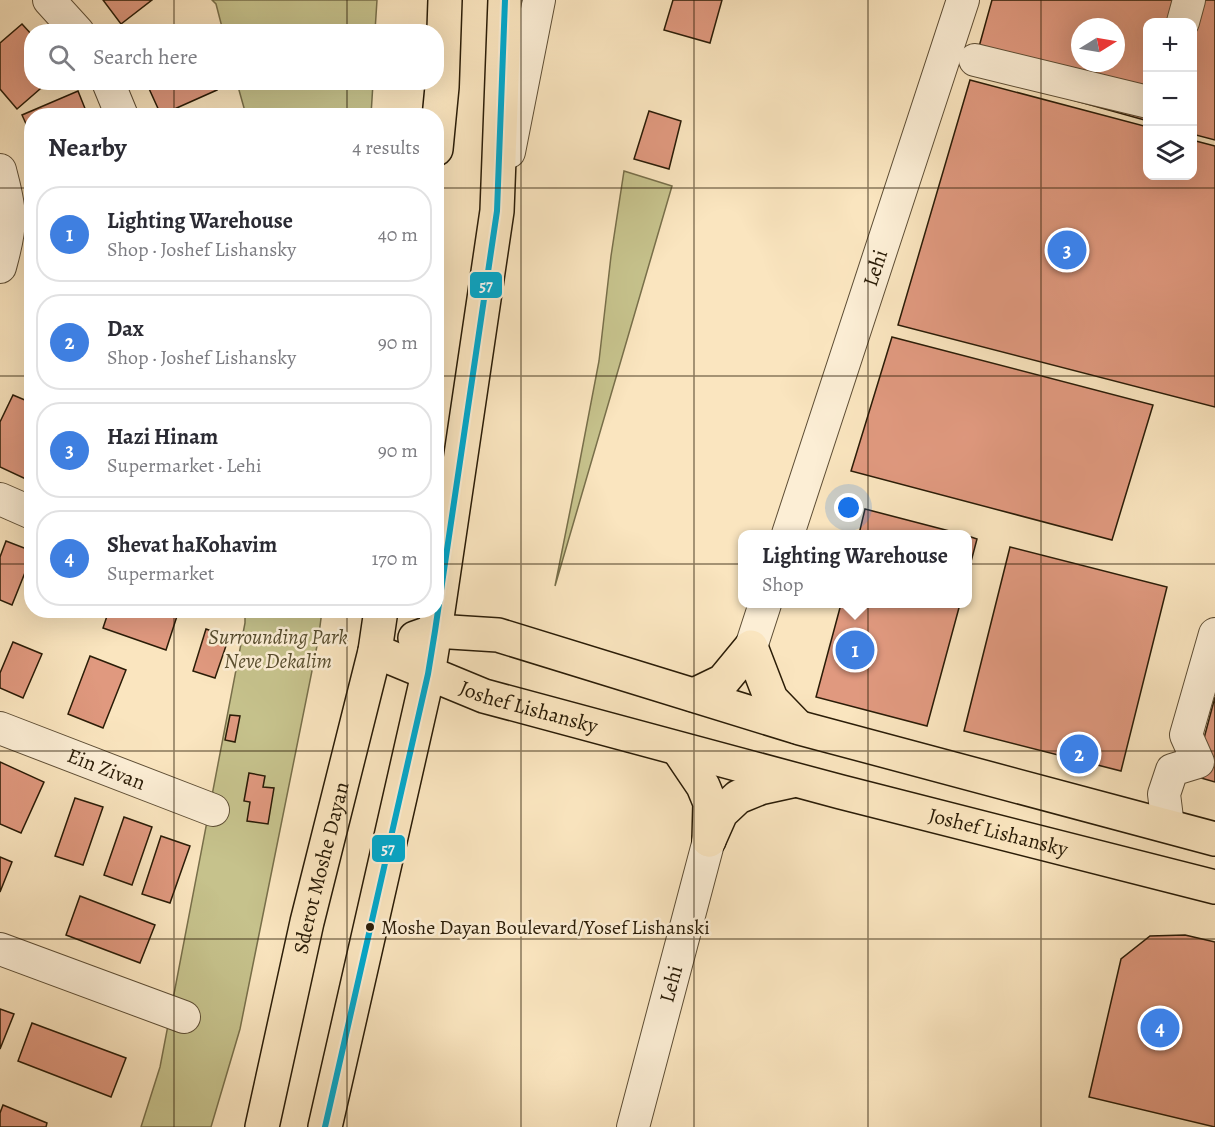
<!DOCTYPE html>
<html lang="en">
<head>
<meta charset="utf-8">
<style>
  :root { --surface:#fff; --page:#f2f2f3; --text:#2b2b33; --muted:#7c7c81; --line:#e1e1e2; --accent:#db2777 }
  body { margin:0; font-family:Alegreya,serif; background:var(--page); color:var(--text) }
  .controls { position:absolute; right:18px; top:18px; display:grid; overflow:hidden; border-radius:12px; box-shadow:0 6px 24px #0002 }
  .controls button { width:54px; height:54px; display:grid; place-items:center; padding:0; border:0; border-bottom:2px solid var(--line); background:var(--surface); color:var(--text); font:30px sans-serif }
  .compass { position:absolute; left:1071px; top:18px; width:54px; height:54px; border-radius:50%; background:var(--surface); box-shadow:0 6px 24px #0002; rotate:79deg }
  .you { position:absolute; left:849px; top:508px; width:21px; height:21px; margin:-15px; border:4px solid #fff; border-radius:50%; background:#1a73e8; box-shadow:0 0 0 9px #1a73e833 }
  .badge { display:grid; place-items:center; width:39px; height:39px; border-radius:50%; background:var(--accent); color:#fff; font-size:20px; font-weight:700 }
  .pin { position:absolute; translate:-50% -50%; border:3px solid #fff; box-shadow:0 2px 6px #0006 }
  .popup { position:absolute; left:738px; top:530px; width:234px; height:78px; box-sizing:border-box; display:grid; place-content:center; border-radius:12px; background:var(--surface); filter:drop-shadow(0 2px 4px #0005); font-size:20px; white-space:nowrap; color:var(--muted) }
  .popup b { font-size:22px; color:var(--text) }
  .popup::after { content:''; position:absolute; left:50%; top:100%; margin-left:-12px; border:12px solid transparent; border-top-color:var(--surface) }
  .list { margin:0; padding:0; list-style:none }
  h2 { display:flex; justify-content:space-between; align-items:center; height:78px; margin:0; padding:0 24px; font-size:26px }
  h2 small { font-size:20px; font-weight:400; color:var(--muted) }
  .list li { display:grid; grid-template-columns:39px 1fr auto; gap:18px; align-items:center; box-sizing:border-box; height:96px; margin:0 12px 12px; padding:0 12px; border:2px solid var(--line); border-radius:24px }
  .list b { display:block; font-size:22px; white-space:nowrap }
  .list p { margin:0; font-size:20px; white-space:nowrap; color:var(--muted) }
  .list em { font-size:20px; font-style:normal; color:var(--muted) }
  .icon { flex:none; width:33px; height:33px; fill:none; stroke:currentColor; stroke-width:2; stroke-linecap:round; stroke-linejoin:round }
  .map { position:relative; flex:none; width:1215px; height:1127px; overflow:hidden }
  .search { position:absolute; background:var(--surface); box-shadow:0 6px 24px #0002; left:24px; top:24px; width:420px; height:66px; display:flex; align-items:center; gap:15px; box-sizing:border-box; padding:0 21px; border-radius:24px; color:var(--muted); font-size:22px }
  .panel { position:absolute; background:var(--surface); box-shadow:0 6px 24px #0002; left:24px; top:108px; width:420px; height:510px; border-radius:24px }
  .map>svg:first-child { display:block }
  .green { fill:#c6c28c; stroke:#786f4a; stroke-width:1.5 }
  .building { fill:#e0997f; stroke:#2a1c07; stroke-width:1.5; fill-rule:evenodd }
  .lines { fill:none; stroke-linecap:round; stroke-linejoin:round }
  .minor-casing { stroke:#5e4e35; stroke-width:34 }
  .major-casing { stroke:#2a1c07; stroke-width:36 }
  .minor { stroke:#fceed5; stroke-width:32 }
  .major { stroke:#fae5bf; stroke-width:33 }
  .bus-1-casing { stroke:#fceed5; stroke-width:10 }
  .bus-1 { stroke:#00a9ce; stroke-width:6 }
  .grid { fill:none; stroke:#2a1c07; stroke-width:1.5; stroke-opacity:0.55 }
  .bus-dot { fill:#2a1c07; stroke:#fceed5; stroke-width:2 }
  .labels { text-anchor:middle; stroke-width:5; stroke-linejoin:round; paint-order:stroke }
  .bus-label { font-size:20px; fill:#2a1c07; stroke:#fceed5; text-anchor:start }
  .street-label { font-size:21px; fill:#2a1c07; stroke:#fceed5 }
  .park-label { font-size:21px; font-style:italic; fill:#594e2f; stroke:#fceed5 }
  .line-badge { stroke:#fceed5; stroke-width:2 }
  .badge-label { font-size:16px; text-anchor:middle; font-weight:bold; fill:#fff }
</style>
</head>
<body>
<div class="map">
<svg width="1215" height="1127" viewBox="0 0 1215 1127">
  <rect width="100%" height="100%" fill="#fae5bf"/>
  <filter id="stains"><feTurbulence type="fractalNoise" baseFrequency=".00333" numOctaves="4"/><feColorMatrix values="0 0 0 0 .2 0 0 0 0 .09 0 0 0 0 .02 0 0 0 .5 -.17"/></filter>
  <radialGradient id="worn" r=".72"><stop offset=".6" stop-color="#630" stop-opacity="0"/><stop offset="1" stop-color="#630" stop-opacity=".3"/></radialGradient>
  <g class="green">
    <path d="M212 0H377L375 31H223L216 4Z"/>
    <path d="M237 83H373L371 115H246Z"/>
    <path d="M624 171 672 186 555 586 577 476 599 361 611 256Z"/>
    <path d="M245 611H322L318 641 240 1029 211 1127H141L160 1067 245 623Z"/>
  </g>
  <g class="building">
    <path d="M103 0H152L121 24Z"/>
    <path d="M673 0H722L710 43 664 30Z"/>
    <path d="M992 0H1215V140L1192 134V22H1148V121L972 72ZM1080 27H1116V63H1080Z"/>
    <path d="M22 24 32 35V82H48L17 109 0 89V43Z"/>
    <path d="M970 80 1148 127V176H1192V140L1215 146V407L898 325Z"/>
    <path d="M146 82H214L217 90 161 115Z"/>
    <path d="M78 91 88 116H32V137L22 115Z"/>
    <path d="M649 111 681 121 669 169 634 159Z"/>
    <path d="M892 337 1153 405 1112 540 851 471Z"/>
    <path d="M13 395 32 403V473L28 480 0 467V422Z"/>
    <path d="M865 509 961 534H859Z"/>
    <path d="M968 536 977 539 968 573Z"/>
    <path d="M6 541 32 551V555L12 605 0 600V557Z"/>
    <path d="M1010 547 1167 587 1121 771 964 731Z"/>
    <path d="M841 604H960L927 726 816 697Z"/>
    <path d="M109 610H179L166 650 103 628Z"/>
    <path d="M206 629 229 637 215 678 193 671Z"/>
    <path d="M13 642 42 654 23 698 0 688V673Z"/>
    <path d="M90 656 126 670 103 728 68 714Z"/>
    <path d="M1215 697V782L1194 776Z"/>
    <path d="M230 715 240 716 235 742 225 740Z"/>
    <path d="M0 762 44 782 21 833 0 824Z"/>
    <path d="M249 773 265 776 263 787 274 788 268 824 247 821 250 802 244 801Z"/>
    <path d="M75 798 103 807 83 865 55 856Z"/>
    <path d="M124 817 152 827 132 885 104 875Z"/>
    <path d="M161 836 190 846 170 903 142 894Z"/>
    <path d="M0 857 12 862 0 892Z"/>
    <path d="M80 896 155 925 140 963 66 935Z"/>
    <path d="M1185 935 1215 942V1127L1089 1097 1121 959 1150 936Z"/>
    <path d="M0 1009 14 1014 0 1049Z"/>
    <path d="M32 1023 126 1058 111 1097 18 1061Z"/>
    <path d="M3 1105 47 1123 46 1127H0V1113Z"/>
  </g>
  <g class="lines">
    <defs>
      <g id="minor">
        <path d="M49 0 78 32"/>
        <path d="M1183 22 1189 0"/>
        <path d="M975 60 1148 102"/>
        <path d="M108 82 122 116"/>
        <path d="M509 152 539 0"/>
        <path d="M0 170C4 186 9 202 9 219 9 235 4 252 0 267"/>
        <path d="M0 499 32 513"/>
        <path id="s1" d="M788 534 963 0"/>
        <path d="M751 647 765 604"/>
        <path id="s2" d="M0 728 213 810"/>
        <path d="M1168 826 1164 794 1172 770 1198 762 1186 735 1215 634"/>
        <path d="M0 949 184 1017"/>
        <path id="s3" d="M633 1127 709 840"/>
      </g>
      <g id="major">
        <path d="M436 149 442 87 445 0"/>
        <path d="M415 638 435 631 498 635 800 728 1215 839"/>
        <path id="s4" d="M375 651 484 696 841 792 1215 887"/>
        <path d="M694 695 723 681 751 647 771 699 798 727"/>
        <path d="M678 749 703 786 710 803 709 840"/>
        <path d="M709 840 721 813 738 797 760 788 792 781"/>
        <path id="s5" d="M262 1127 307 922 375 651 381 610"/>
        <path d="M325 1127 428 674 435 631 497 211 505 0"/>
      </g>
    </defs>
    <use href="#minor" class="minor-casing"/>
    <use href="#major" class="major-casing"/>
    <use href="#minor" class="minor"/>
    <use href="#major" class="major"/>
    <defs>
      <path id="bus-1" d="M325 1127 428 674 435 631 497 211 505 0"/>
    </defs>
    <use href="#bus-1" class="bus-1-casing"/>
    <use href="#bus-1" class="bus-1"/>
  </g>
  <path class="grid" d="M174 0V32M347 0V32M521 0V1127M694 0V1127M868 0V1127M1041 0V1127M174 82V116M347 82V116M0 188H32M436 188H1215M0 376H32M436 376H1215M0 564H32M436 564H1215M174 610V1127M347 610V1127M0 751H1215M0 939H1215"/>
  <circle class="bus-dot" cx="370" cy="927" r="5"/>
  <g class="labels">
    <g class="bus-label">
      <text x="381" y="934">Moshe Dayan Boulevard/Yosef Lishanski</text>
    </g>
    <g class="street-label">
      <text dy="7" stroke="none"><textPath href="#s1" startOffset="280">Lehi</textPath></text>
      <text dy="7" stroke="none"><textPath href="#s4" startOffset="164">Joshef Lishansky</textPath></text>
      <text dy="7" stroke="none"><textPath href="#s2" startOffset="114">Ein Zivan</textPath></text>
      <text dy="7" stroke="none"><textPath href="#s4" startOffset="650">Joshef Lishansky</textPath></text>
      <text dy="7" stroke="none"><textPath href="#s5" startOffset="266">Sderot Moshe Dayan</textPath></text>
      <text dy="7" stroke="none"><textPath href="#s3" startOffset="148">Lehi</textPath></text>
    </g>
    <g class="park-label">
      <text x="278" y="644">Surrounding Park<tspan x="278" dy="24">Neve Dekalim</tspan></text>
    </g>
  </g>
  <g class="line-badge">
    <rect x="469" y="271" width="34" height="28" rx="6" fill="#00a9ce"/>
    <rect x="371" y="834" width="35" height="29" rx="6" fill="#00a9ce"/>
  </g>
  <g class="badge-label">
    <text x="486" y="291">57</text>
    <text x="388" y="854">57</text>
  </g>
  <rect width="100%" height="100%" filter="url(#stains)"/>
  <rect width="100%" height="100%" fill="url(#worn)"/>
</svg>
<div class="controls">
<button>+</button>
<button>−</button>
<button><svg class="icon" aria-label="layers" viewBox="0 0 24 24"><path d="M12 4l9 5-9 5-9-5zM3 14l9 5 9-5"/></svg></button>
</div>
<svg class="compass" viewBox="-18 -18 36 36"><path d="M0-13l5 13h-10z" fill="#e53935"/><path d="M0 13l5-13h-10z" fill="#7c7c81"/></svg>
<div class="you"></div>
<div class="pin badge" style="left:855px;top:650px;background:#3f7fe0">1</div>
<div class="popup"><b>Lighting Warehouse</b>Shop</div>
<div class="pin badge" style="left:1079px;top:754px;background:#3f7fe0">2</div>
<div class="pin badge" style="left:1067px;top:250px;background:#3f7fe0">3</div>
<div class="pin badge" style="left:1160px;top:1028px;background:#3f7fe0">4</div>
<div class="search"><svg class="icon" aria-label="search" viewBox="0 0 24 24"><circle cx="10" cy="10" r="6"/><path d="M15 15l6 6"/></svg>Search here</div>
<section class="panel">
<h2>Nearby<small>4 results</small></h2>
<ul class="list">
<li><span class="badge" style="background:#3f7fe0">1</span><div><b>Lighting Warehouse</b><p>Shop · Joshef Lishansky</p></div><em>40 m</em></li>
<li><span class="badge" style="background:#3f7fe0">2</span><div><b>Dax</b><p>Shop · Joshef Lishansky</p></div><em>90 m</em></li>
<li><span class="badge" style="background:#3f7fe0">3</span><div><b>Hazi Hinam</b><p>Supermarket · Lehi</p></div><em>90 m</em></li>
<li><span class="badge" style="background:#3f7fe0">4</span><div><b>Shevat haKohavim</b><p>Supermarket</p></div><em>170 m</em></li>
</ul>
</section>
</div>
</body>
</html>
